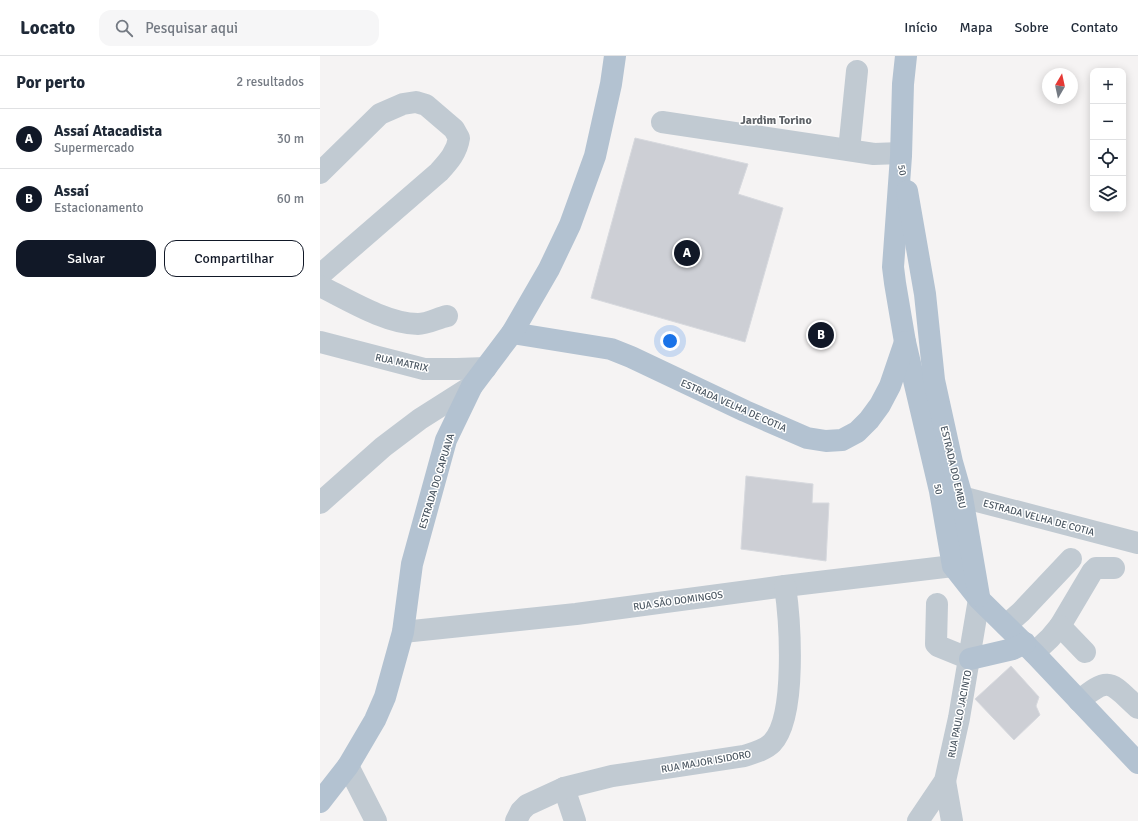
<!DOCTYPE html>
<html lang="pt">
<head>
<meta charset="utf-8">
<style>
  :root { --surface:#fff; --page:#f6f6f7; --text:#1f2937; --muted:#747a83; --line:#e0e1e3; --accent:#111827 }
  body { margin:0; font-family:Signika,sans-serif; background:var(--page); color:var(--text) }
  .controls { position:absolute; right:12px; top:12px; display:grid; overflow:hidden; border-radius:8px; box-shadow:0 2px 10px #0003 }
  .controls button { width:36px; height:36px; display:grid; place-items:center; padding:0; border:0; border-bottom:1px solid var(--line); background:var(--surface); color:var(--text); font:20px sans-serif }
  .compass { position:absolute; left:722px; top:12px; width:36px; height:36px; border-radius:50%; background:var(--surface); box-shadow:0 2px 10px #0003; rotate:9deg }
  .you { position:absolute; left:350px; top:285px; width:14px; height:14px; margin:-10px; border:3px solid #fff; border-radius:50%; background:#1a73e8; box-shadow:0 0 0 6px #1a73e833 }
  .badge { display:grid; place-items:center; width:26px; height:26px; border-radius:50%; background:var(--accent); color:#fff; font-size:13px; font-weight:700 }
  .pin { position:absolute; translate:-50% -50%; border:2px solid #fff; box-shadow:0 1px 4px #0006 }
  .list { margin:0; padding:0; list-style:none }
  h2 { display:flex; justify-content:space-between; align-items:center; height:52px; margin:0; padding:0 16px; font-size:17px }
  h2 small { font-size:13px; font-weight:400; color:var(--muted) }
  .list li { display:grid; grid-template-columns:26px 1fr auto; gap:12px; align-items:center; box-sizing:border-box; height:60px; padding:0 16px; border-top:1px solid var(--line) }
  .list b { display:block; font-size:15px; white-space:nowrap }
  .list p { margin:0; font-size:13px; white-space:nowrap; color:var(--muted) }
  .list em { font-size:13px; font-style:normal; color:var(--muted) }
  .actions { display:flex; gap:8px; padding:12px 16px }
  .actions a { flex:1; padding:9px 0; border:1px solid var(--accent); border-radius:12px; text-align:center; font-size:14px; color:var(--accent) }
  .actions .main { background:var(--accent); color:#fff }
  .icon { flex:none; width:22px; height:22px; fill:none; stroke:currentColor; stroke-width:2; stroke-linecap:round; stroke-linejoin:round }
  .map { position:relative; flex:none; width:818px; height:765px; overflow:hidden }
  header { display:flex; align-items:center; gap:24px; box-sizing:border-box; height:56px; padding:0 20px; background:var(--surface); border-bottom:1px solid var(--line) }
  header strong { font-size:19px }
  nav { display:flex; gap:22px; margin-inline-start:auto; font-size:14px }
  .search { width:280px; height:36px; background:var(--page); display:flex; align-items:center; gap:10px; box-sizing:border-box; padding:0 14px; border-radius:12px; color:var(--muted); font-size:15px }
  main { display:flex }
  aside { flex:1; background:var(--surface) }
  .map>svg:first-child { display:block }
  .building { fill:#cdcfd5; stroke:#d7d9de }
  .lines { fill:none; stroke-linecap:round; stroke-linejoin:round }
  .minor { stroke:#c1cad2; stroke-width:22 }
  .major { stroke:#b3c2d1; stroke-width:22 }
  .labels { text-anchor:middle; stroke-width:3; stroke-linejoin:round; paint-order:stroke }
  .street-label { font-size:10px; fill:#4a5661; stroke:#fff }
  .quarter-label { font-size:12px; font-weight:bold; fill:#5f6368; stroke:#fff }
</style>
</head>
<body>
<header>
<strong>Locato</strong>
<div class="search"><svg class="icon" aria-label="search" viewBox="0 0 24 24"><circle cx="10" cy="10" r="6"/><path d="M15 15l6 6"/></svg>Pesquisar aqui</div>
<nav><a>Início</a><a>Mapa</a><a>Sobre</a><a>Contato</a></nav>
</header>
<main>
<aside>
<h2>Por perto<small>2 resultados</small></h2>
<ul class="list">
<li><span class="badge">A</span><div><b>Assaí Atacadista</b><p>Supermercado</p></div><em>30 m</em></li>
<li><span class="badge">B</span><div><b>Assaí</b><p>Estacionamento</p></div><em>60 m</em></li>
</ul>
<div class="actions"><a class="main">Salvar</a><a>Compartilhar</a></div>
</aside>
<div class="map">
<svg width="818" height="765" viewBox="0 0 818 765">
  <rect width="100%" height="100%" fill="#f5f3f3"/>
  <g class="building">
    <path d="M315 82 428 108 418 138 463 152 425 286 271 242Z"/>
    <path d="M426 420 493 428 492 447H509L506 505 421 493Z"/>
    <path d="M691 610 719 641 716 650 720 659 694 684 655 643Z"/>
  </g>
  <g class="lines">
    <g class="minor">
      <path d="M342 66 554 98 581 97"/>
      <path d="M529 94 537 15"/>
      <path d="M0 117 60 58 83 48 96 46 106 49 134 73 139 82C137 96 129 105 119 116L0 219"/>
      <path d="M0 230C28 244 67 268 98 268 107 268 118 262 127 260"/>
      <path d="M0 286 104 313H137L166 312"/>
      <path d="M626 437 818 487"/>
      <path d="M0 447 63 391 100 363 152 330"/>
      <path d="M617 548 616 588 618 590 650 603"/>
      <path d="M686 569 701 556 751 503"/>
      <path d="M740 570 772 516 776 512H794"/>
      <path d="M83 576 256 558 465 530 633 510"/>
      <path d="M714 597 730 582 740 570 765 596"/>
      <path d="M759 645C791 618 791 628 818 652"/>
      <path d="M28 710 56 765"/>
      <path d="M625 725 632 765"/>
      <path d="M244 732 255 765"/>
      <path d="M196 765 201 755 207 749 244 732 292 720 424 700C433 697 445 694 452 687 477 661 470 564 465 530"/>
      <path d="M598 765 625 725 639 662 659 543"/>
    </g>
    <g class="major">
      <path d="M586 0 583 28 581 100 573 211 575 227 585 286 620 435 633 510 659 543 714 597 818 707"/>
      <path d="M587 135 605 238 614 324 632 406 642 441 659 540"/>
      <path d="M192 277 291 293 311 301 425 355 487 382 506 385 522 384 537 376 549 364 560 349 570 330 585 286"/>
      <path d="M650 603 693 593 705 587"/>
      <path d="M0 746 28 710 55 664 65 641 83 576 92 508 126 384 152 330 192 277 229 213 250 169 275 100 291 28 295 0"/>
    </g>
  </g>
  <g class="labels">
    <g class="street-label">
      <text transform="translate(583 114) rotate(80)" y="4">50</text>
      <text transform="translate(82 306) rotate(12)" y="4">RUA MATRIX</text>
      <text transform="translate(414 349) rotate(24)" y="4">ESTRADA VELHA DE COTIA</text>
      <text transform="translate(634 411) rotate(77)" y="4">ESTRADA DO EMBU</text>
      <text transform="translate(116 425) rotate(-73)" y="4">ESTRADA DO CAPUAVA</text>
      <text transform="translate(619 433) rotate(78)" y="4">50</text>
      <text transform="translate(719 461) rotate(15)" y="4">ESTRADA VELHA DE COTIA</text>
      <text transform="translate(358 544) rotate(-8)" y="4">RUA SÃO DOMINGOS</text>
      <text transform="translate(639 658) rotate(-79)" y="4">RUA PAULO JACINTO</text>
      <text transform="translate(386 705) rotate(-10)" y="4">RUA MAJOR ISIDORO</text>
    </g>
    <g class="quarter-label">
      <text x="456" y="68">Jardim Torino</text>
    </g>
  </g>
</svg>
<div class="controls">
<button>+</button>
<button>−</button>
<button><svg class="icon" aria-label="locate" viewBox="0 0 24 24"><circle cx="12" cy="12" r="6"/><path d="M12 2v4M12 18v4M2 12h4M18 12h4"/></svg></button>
<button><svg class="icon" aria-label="layers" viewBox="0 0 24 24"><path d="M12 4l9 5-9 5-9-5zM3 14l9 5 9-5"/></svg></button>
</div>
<svg class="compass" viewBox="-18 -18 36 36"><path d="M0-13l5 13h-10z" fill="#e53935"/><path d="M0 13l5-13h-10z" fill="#747a83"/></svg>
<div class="you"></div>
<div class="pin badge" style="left:367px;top:197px">A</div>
<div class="pin badge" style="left:501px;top:279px">B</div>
</div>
</main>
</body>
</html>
